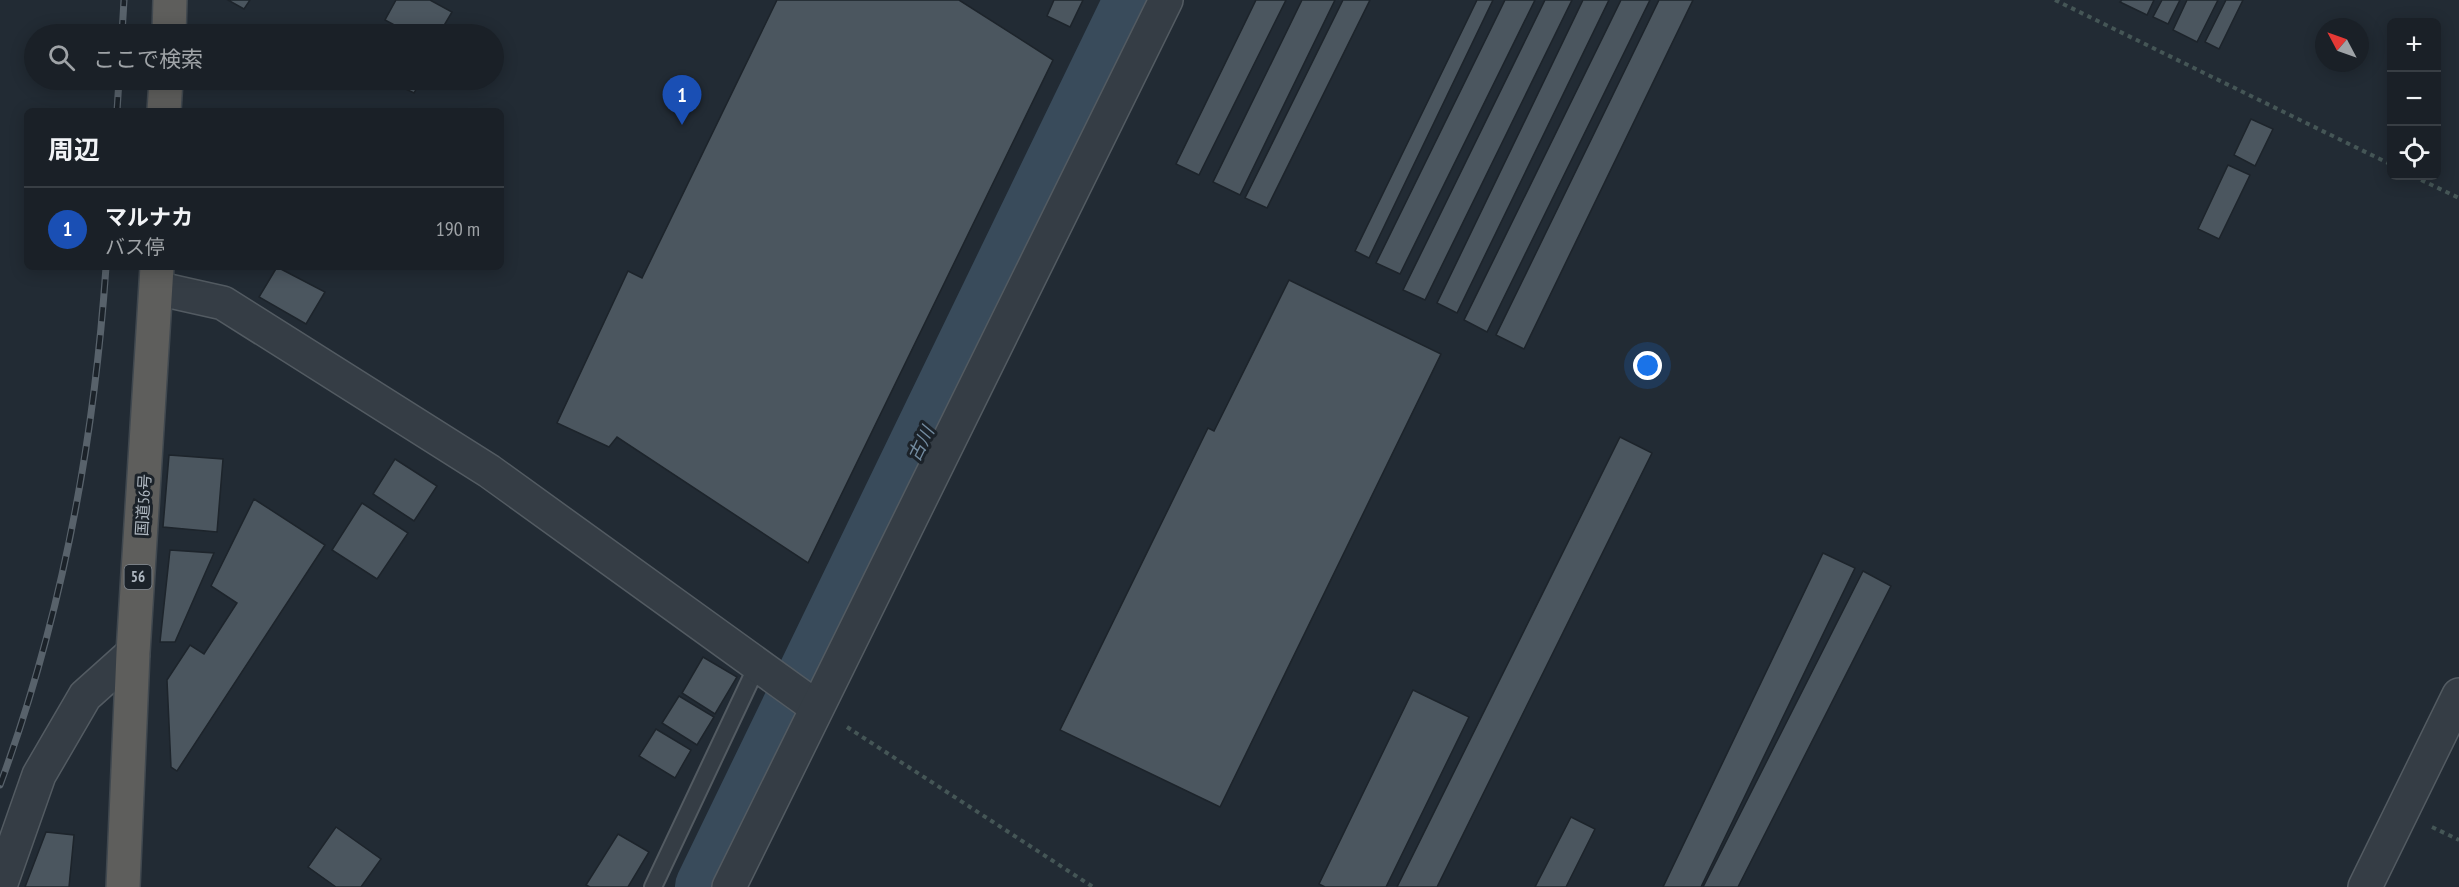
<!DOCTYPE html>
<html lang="ja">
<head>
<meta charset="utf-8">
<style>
  :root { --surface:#1a2027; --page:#272d33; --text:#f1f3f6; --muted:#9fa3a7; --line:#383e44; --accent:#8bbbb9 }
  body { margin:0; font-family:"PT Sans Narrow","Noto Sans JP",sans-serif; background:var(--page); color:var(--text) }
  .controls { position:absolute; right:18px; top:18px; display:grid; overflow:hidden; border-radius:9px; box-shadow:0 3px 15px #0003 }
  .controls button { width:54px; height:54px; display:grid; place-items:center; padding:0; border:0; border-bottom:2px solid var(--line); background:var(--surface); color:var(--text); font:30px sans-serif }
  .compass { position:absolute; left:2315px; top:18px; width:54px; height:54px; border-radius:50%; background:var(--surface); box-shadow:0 3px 15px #0003; rotate:311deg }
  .you { position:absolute; left:1648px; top:366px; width:21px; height:21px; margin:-15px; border:4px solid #fff; border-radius:50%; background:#1a73e8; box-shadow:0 0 0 9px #1a73e833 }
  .badge { display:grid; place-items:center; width:39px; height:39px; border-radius:50%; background:var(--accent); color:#fff; font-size:20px; font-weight:700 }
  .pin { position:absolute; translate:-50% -50px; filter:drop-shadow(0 2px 3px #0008) }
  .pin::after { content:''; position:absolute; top:32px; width:21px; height:18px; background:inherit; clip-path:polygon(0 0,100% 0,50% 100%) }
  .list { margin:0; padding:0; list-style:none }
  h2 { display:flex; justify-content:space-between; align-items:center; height:78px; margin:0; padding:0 24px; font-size:26px }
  h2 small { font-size:20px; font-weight:400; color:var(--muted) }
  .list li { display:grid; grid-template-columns:39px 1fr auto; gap:18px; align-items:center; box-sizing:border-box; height:84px; padding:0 24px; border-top:2px solid var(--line) }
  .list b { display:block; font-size:22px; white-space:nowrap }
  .list p { margin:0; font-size:20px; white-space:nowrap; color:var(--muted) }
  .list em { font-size:20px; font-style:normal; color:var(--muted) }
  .icon { flex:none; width:33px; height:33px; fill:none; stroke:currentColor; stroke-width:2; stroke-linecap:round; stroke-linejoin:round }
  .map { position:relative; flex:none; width:2459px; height:887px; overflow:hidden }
  .search { position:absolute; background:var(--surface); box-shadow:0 3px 15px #0003; left:24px; top:24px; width:480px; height:66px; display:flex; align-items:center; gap:15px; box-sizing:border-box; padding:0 21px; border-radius:33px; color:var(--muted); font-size:22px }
  .panel { position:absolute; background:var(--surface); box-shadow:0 3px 15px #0003; left:24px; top:108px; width:480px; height:162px; border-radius:9px }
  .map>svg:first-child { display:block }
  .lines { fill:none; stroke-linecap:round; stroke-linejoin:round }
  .river { stroke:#394b5b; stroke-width:64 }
  .building { fill:#4b565f; stroke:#1d242b; stroke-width:1.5 }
  .service-casing { stroke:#535b62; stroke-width:20 }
  .minor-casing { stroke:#535b62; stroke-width:36 }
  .tertiary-casing { stroke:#535b62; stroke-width:36 }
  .trunk-casing { stroke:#40484f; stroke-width:36 }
  .path { stroke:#455656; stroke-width:4; stroke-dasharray:4.5 4.5; stroke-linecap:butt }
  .service { stroke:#353d45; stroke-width:16 }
  .minor { stroke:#353d45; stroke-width:33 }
  .tertiary { stroke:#353d45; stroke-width:33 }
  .trunk { stroke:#5e5e5c; stroke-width:33 }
  .rail-casing { stroke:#58626b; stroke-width:7 }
  .rail { stroke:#1b2229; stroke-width:4.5; stroke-dasharray:14; stroke-linecap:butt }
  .labels { text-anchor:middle; stroke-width:6; stroke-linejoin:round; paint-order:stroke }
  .shield { fill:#1b2229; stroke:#838b93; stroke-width:1.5 }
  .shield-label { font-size:15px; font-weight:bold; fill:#afb8c1 }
  .street-label { font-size:16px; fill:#afb8c1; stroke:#1b2229 }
  .water-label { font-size:18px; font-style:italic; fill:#738ca1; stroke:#1b2229 }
</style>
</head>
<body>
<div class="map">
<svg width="2459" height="887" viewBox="0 0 2459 887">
  <rect width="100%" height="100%" fill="#222b34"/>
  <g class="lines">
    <path class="river" d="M707 887 1136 0"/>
  </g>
  <g class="building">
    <path d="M228 0H250L244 9Z"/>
    <path d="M396 0H430L452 12 439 34H411L385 20Z"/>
    <path d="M777 0H959L1053 60 808 563 617 437 609 447 557 423 628 271 642 278Z"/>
    <path d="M1054 0H1083L1070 27 1047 16Z"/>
    <path d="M1256 0H1286L1199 175 1176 164Z"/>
    <path d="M1302 0H1335L1240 195 1213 182Z"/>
    <path d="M1343 0H1370L1267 208 1245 198Z"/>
    <path d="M1477 0H1493L1369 258 1355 251Z"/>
    <path d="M1505 0H1535L1400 274 1376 263Z"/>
    <path d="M1545 0H1572L1425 300 1403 290Z"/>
    <path d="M1583 0H1609L1457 313 1437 303Z"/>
    <path d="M1621 0H1650L1487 332 1464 320Z"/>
    <path d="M1659 0H1693L1524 349 1496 335Z"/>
    <path d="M2122 0H2154L2147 15 2120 2Z"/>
    <path d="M2162 0H2180L2168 24 2153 17Z"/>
    <path d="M2187 0H2218L2197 42 2173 30Z"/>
    <path d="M2226 0H2243L2219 49 2205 42Z"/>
    <path d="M387 80H421L414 93Z"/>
    <path d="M2251 119 2273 129 2255 166 2234 155Z"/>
    <path d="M2228 165 2250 175 2219 239 2198 229Z"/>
    <path d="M277 267 325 292 306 324 259 297Z"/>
    <path d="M1289 280 1441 354 1220 807 1060 730 1208 428 1214 431Z"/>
    <path d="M1620 437 1652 453 1437 887H1397Z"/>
    <path d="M169 455 223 459 217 532 163 527Z"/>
    <path d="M395 459 437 486 414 521 373 494Z"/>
    <path d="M254 499 325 545 177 771 171 767 167 680 190 645 204 654 237 603 211 586Z"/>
    <path d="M362 503 408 533 377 579 332 550Z"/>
    <path d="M170 550 214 553 175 642H160Z"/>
    <path d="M1823 553 1855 568 1701 887H1663Z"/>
    <path d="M1863 571 1891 586 1738 887H1703Z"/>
    <path d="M703 657 737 677 715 714 682 693Z"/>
    <path d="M1413 690 1469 717 1386 887H1325L1319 884Z"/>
    <path d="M679 696 714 717 697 745 662 723Z"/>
    <path d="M656 729 691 750 675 778 639 756Z"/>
    <path d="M1571 817 1595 829 1566 887H1535Z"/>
    <path d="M336 827 381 859 361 887H336L308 867Z"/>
    <path d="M46 832 74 835 69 887H25Z"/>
    <path d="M618 834 649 852 628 887H590L586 885Z"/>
  </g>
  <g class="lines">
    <defs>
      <path id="service" d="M653 887 758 664"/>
      <g id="minor">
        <path d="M156 288 223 303 489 471 816 707"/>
        <path d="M0 886 39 775 85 696 133 653"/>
        <path d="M729 887 1166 0"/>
      </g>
      <path id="tertiary" d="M2365 887 2459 695"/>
      <g id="trunk">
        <path d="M169 34 170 0"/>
        <path d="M164 111 166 80"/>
        <path d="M123 887 133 653 157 267"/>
      </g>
    </defs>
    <use href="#service" class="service-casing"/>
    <use href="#minor" class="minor-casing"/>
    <use href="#tertiary" class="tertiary-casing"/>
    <use href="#trunk" class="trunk-casing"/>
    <g class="path">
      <path d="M2055 0 2392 165"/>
      <path d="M2413 176 2459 198"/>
      <path d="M847 727 1093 887"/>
      <path d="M2432 827 2459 840"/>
    </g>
    <use href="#service" class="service"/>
    <use href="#minor" class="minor"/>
    <use href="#tertiary" class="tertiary"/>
    <use href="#trunk" class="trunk"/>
    <defs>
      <g id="rail">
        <path d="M122 34 124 0"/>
        <path d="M117 111 119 80"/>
        <path d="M0 785C61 620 94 442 106 267"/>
      </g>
    </defs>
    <use href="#rail" class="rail-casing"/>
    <use href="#rail" class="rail"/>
  </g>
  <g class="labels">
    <rect class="shield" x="124.5" y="565" width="27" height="24" rx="4.5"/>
    <g class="shield-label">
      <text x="138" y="582">56</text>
    </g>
    <g class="street-label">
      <text transform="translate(143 505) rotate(-87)" y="6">国道56号</text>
    </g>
    <g class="water-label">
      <text transform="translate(921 444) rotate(-64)" y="6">古川</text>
    </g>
  </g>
</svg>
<div class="controls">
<button>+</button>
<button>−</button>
<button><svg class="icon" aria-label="locate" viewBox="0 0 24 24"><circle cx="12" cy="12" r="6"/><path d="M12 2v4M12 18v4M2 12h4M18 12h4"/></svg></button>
</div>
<svg class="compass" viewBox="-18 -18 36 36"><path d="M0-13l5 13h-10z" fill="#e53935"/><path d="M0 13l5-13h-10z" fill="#9fa3a7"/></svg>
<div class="you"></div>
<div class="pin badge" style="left:682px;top:125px;background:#1a4fb4">1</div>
<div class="search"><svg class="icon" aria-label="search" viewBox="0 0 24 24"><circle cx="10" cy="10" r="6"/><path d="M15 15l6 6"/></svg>ここで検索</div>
<section class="panel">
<h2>周辺<small></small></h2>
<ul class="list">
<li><span class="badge" style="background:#1a4fb4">1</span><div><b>マルナカ</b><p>バス停</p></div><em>190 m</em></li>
</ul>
</section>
</div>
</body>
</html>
